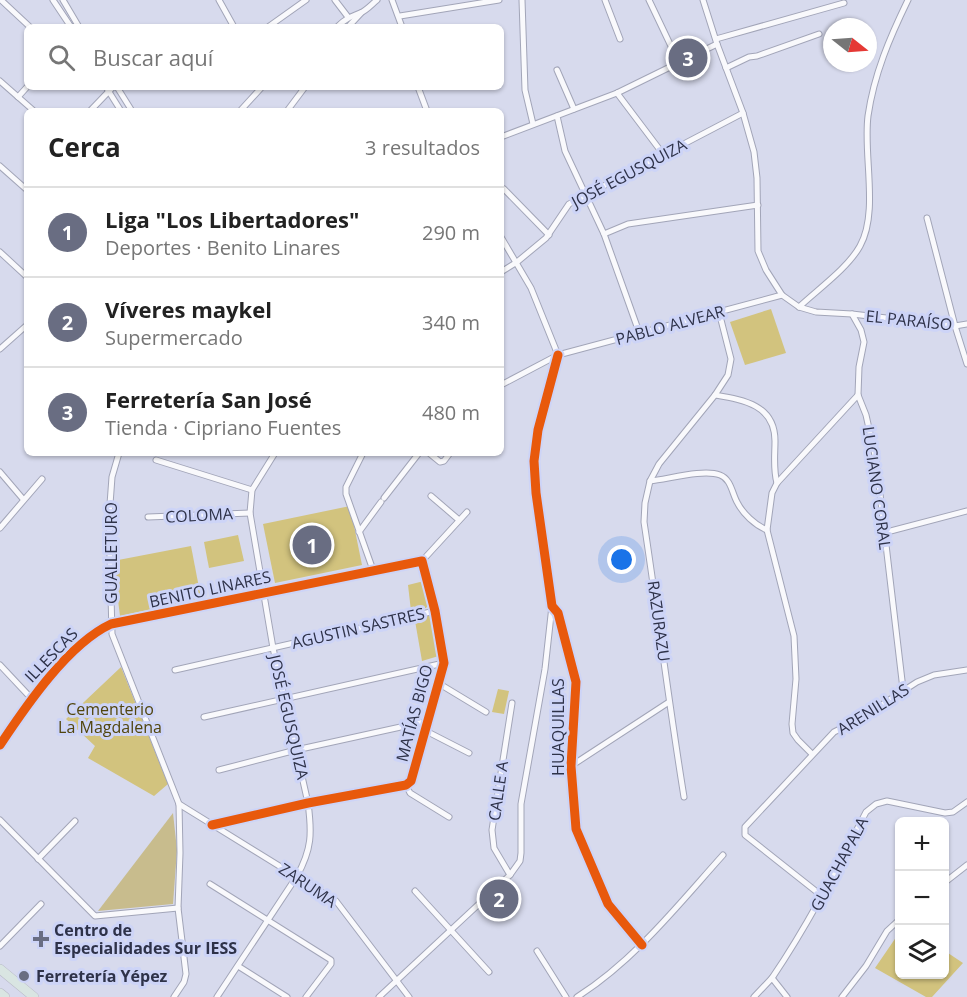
<!DOCTYPE html>
<html lang="es">
<head>
<meta charset="utf-8">
<style>
  :root { --surface:#fff; --page:#f2f2f2; --text:#222; --muted:#767676; --line:#e0e0e0; --accent:#696d82 }
  body { margin:0; font-family:"Open Sans",sans-serif; background:var(--page); color:var(--text) }
  .controls { position:absolute; right:18px; bottom:18px; display:grid; overflow:hidden; border-radius:9px; box-shadow:0 2px 4px #0004 }
  .controls button { width:54px; height:54px; display:grid; place-items:center; padding:0; border:0; border-bottom:2px solid var(--line); background:var(--surface); color:var(--text); font:30px sans-serif }
  .compass { position:absolute; left:823px; top:18px; width:54px; height:54px; border-radius:50%; background:var(--surface); box-shadow:0 2px 4px #0004; rotate:107deg }
  .you { position:absolute; left:622px; top:560px; width:21px; height:21px; margin:-15px; border:4px solid #fff; border-radius:50%; background:#1a73e8; box-shadow:0 0 0 9px #1a73e833 }
  .badge { display:grid; place-items:center; width:39px; height:39px; border-radius:50%; background:var(--accent); color:#fff; font-size:20px; font-weight:700 }
  .pin { position:absolute; translate:-50% -50%; border:3px solid #fff; box-shadow:0 2px 6px #0006 }
  .list { margin:0; padding:0; list-style:none }
  h2 { display:flex; justify-content:space-between; align-items:center; height:78px; margin:0; padding:0 24px; font-size:26px }
  h2 small { font-size:20px; font-weight:400; color:var(--muted) }
  .list li { display:grid; grid-template-columns:39px 1fr auto; gap:18px; align-items:center; box-sizing:border-box; height:90px; padding:0 24px; border-top:2px solid var(--line) }
  .list b { display:block; font-size:22px; white-space:nowrap }
  .list p { margin:0; font-size:20px; white-space:nowrap; color:var(--muted) }
  .list em { font-size:20px; font-style:normal; color:var(--muted) }
  .icon { flex:none; width:33px; height:33px; fill:none; stroke:currentColor; stroke-width:2; stroke-linecap:round; stroke-linejoin:round }
  .map { position:relative; flex:none; width:967px; height:997px; overflow:hidden }
  .search { position:absolute; background:var(--surface); box-shadow:0 2px 4px #0004; left:24px; top:24px; width:480px; height:66px; display:flex; align-items:center; gap:15px; box-sizing:border-box; padding:0 21px; border-radius:9px; color:var(--muted); font-size:22px }
  .panel { position:absolute; background:var(--surface); box-shadow:0 2px 4px #0004; left:24px; top:108px; width:480px; height:348px; border-radius:9px }
  .map>svg:first-child { display:block }
  .green { fill:#d2c37e }
  .forest { fill:#c8bc8d }
  .lines { fill:none; stroke-linecap:round; stroke-linejoin:round }
  .minor-casing { stroke:#a2a5b8; stroke-width:7 }
  .primary-casing { stroke:#b8b9c6; stroke-width:10 }
  .minor { stroke:#f9f9fc; stroke-width:5 }
  .primary { stroke:#d9e5e2; stroke-width:9 }
  .cycleway-casing { stroke:#cdd4f7; stroke-width:13 }
  .cycleway { stroke:#e8590c; stroke-width:9 }
  .poi-dot { fill:#696d82; stroke:#cdd4f7; stroke-width:2 }
  .labels { text-anchor:middle; stroke-width:6; stroke-linejoin:round; paint-order:stroke }
  .street-label { font-size:16px; fill:#2e3249; stroke:#cdd4f7 }
  .park-label { font-size:16px; fill:#51450d; stroke:#cdd4f7 }
  .poi-label { font-size:16px; font-weight:bold; fill:#2e3249; stroke:#cdd4f7; text-anchor:start }
</style>
</head>
<body>
<div class="map">
<svg width="967" height="997" viewBox="0 0 967 997">
  <rect width="100%" height="100%" fill="#d7daed"/>
  <g class="green">
    <path d="M771 309 786 353 745 365 730 322Z"/>
    <path d="M350 506 362 565 275 583 263 524Z"/>
    <path d="M238 535 244 561 209 568 204 542Z"/>
    <path d="M191 546 201 598 120 616 113 561Z"/>
    <path d="M424 581 430 603 426 608 411 611 408 585Z"/>
    <path d="M435 613 442 655 422 661 414 615Z"/>
    <path d="M121 667 168 784 154 796 88 758 95 746 66 719Z"/>
    <path d="M498 689 509 691 504 714 492 712Z"/>
    <path d="M899 933 900 974H944L945 951 963 963 932 997H926L875 968Z"/>
  </g>
  <path class="forest" d="M173 813 177 850 173 904 98 911Z"/>
  <g class="lines">
    <defs>
      <g id="minor">
        <path d="M1 0 30 27"/>
        <path d="M53 0 71 27"/>
        <path d="M63 0 79 27"/>
        <path d="M219 0 234 27"/>
        <path d="M335 0 348 17"/>
        <path d="M392 0 402 27"/>
        <path d="M522 0 525 90 533 124"/>
        <path d="M605 0 620 39"/>
        <path d="M649 0 679 63"/>
        <path d="M703 0 717 44 743 113 754 152 757 178 758 251 766 270 782 295 799 307 816 312 852 314 955 326 967 324"/>
        <path d="M400 16 499 0"/>
        <path d="M268 27 306 0"/>
        <path d="M337 27C345 19 350 17 360 13 366 11 372 4 377 0"/>
        <path d="M348 27 361 13"/>
        <path d="M716 39 844 3"/>
        <path d="M726 68 749 57 757 56 819 34"/>
        <path d="M557 70 574 109"/>
        <path d="M0 81 34 111"/>
        <path d="M106 87 121 111"/>
        <path d="M117 87 132 111"/>
        <path d="M418 87 427 111"/>
        <path d="M617 93 663 154"/>
        <path d="M18 97 27 87"/>
        <path d="M90 111 113 87"/>
        <path d="M240 111 262 87"/>
        <path d="M287 111 305 87"/>
        <path d="M557 116 565 151 604 234 639 332"/>
        <path d="M501 137 617 93 717 44"/>
        <path d="M0 166 27 190"/>
        <path d="M504 189 549 235"/>
        <path d="M927 218 955 326 967 364"/>
        <path d="M604 234 628 224 758 205"/>
        <path d="M501 237 531 288 558 355"/>
        <path d="M0 252 27 277"/>
        <path d="M501 272 517 262 546 238 569 204 743 113"/>
        <path d="M799 307C817 290 848 268 860 246 879 212 863 155 868 116 874 74 890 37 908 0"/>
        <path d="M852 314 861 330 864 342 859 367 858 395 866 415 876 460 903 689"/>
        <path d="M0 349 27 325"/>
        <path d="M558 355 538 430 534 461 536 493 552 606 558 613 576 682 571 766 576 829 608 904 642 945"/>
        <path d="M501 385 558 355 782 295"/>
        <path d="M715 395C744 400 775 405 775 441 775 455 773 469 777 483"/>
        <path d="M119 453 112 477 109 518 112 634 179 804 180 853 178 908 186 974 184 982 174 997"/>
        <path d="M363 453 346 487V494L373 570"/>
        <path d="M429 453 440 462 444 461 450 453"/>
        <path d="M156 460 252 490"/>
        <path d="M0 472 23 499"/>
        <path d="M650 481C669 479 703 469 720 475 731 479 732 493 737 502 743 514 755 525 767 530"/>
        <path d="M431 496 459 520"/>
        <path d="M384 498 419 453"/>
        <path d="M148 517 250 513"/>
        <path d="M0 528 42 479"/>
        <path d="M359 532 381 502"/>
        <path d="M883 533 967 511"/>
        <path d="M422 561 467 512"/>
        <path d="M0 665 31 698"/>
        <path d="M175 670 435 611"/>
        <path d="M438 683 486 712"/>
        <path d="M204 717 444 663"/>
        <path d="M426 731 469 753"/>
        <path d="M0 745C26 706 68 644 111 624L422 561 435 611 444 663 411 781 406 785 308 803 212 825"/>
        <path d="M812 754 798 740 793 733 792 724 796 679 794 636 767 530 772 493 777 483 858 395"/>
        <path d="M571 766 669 702"/>
        <path d="M219 770 296 750 428 721"/>
        <path d="M406 785 410 793 449 817"/>
        <path d="M684 797C669 705 658 614 644 522L645 503 650 481 659 464 715 395 728 375 731 359 719 312"/>
        <path d="M179 804 336 901 409 997"/>
        <path d="M0 820 95 916 178 908"/>
        <path d="M38 859 75 821"/>
        <path d="M510 875 494 848 492 830 512 703"/>
        <path d="M944 883 967 865"/>
        <path d="M210 884 331 960V964L306 997"/>
        <path d="M415 891 489 972"/>
        <path d="M822 896 745 835V827L834 732 858 720 917 682 934 675 967 670"/>
        <path d="M0 946 41 904"/>
        <path d="M537 951 566 997"/>
        <path d="M238 966 287 997"/>
        <path d="M772 978C808 925 837 868 866 812L876 804 887 801 945 813 953 812 967 802"/>
        <path d="M217 997 297 876C312 849 312 833 308 803L273 648 250 513 252 490 275 453"/>
        <path d="M379 997 510 875 520 861 521 853V804L545 669 552 606"/>
        <path d="M577 997C635 960 678 905 723 855"/>
        <path d="M754 997 772 978 787 997"/>
        <path d="M842 997 866 966 887 931 900 919"/>
      </g>
      <g id="primary">
        <path d="M0 969 34 997"/>
        <path d="M0 993 5 997"/>
      </g>
    </defs>
    <use href="#minor" class="minor-casing"/>
    <use href="#primary" class="primary-casing"/>
    <use href="#minor" class="minor"/>
    <use href="#primary" class="primary"/>
    <defs>
      <g id="cycleway">
        <path d="M558 355 538 430 534 461 536 493 552 606 558 613 576 682 571 766 576 829 608 904 642 945"/>
        <path d="M0 745C26 706 68 644 111 624L422 561 435 611 444 663 411 781 406 785 308 803 212 825"/>
      </g>
    </defs>
    <use href="#cycleway" class="cycleway-casing"/>
    <use href="#cycleway" class="cycleway"/>
  </g>
  <g class="poi-dot">
    <path d="M38 930h6v6h6v6h-6v6h-6v-6h-6v-6h6z"/>
    <circle cx="24" cy="976" r="6"/>
  </g>
  <g class="labels">
    <g class="street-label">
      <text transform="translate(629 173) rotate(-28)" y="6">JOSÉ EGUSQUIZA</text>
      <text transform="translate(909 320) rotate(6)" y="6">EL PARAÍSO</text>
      <text transform="translate(670 325) rotate(-15)" y="6">PABLO ALVEAR</text>
      <text transform="translate(877 488) rotate(82)" y="6">LUCIANO CORAL</text>
      <text transform="translate(199 515) rotate(-3)" y="6">COLOMA</text>
      <text transform="translate(111 553) rotate(-90)" y="6">GUALLETURO</text>
      <text transform="translate(210 589) rotate(-12)" y="6">BENITO LINARES</text>
      <text transform="translate(659 621) rotate(82)" y="6">RAZURAZU</text>
      <text transform="translate(358 628) rotate(-13)" y="6">AGUSTIN SASTRES</text>
      <text transform="translate(51 655) rotate(-46)" y="6">ILLESCAS</text>
      <text transform="translate(873 709) rotate(-32)" y="6">ARENILLAS</text>
      <text transform="translate(414 713) rotate(-75)" y="6">MATÍAS BIGO</text>
      <text transform="translate(289 717) rotate(77)" y="6">JOSÉ EGUSQUIZA</text>
      <text transform="translate(558 727) rotate(-90)" y="6">HUAQUILLAS</text>
      <text transform="translate(498 791) rotate(-82)" y="6">CALLE A</text>
      <text transform="translate(839 864) rotate(-62)" y="6">GUACHAPALA</text>
      <text transform="translate(308 885) rotate(34)" y="6">ZARUMA</text>
    </g>
    <g class="park-label">
      <text x="110" y="715">Cementerio<tspan x="110" dy="18">La Magdalena</tspan></text>
    </g>
    <g class="poi-label">
      <text x="54" y="936">Centro de<tspan x="54" dy="18">Especialidades Sur IESS</tspan></text>
      <text x="36" y="982">Ferretería Yépez</text>
    </g>
  </g>
</svg>
<div class="controls">
<button>+</button>
<button>−</button>
<button><svg class="icon" aria-label="layers" viewBox="0 0 24 24"><path d="M12 4l9 5-9 5-9-5zM3 14l9 5 9-5"/></svg></button>
</div>
<svg class="compass" viewBox="-18 -18 36 36"><path d="M0-13l5 13h-10z" fill="#e53935"/><path d="M0 13l5-13h-10z" fill="#767676"/></svg>
<div class="you"></div>
<div class="pin badge" style="left:312px;top:545px">1</div>
<div class="pin badge" style="left:499px;top:899px">2</div>
<div class="pin badge" style="left:688px;top:58px">3</div>
<div class="search"><svg class="icon" aria-label="search" viewBox="0 0 24 24"><circle cx="10" cy="10" r="6"/><path d="M15 15l6 6"/></svg>Buscar aquí</div>
<section class="panel">
<h2>Cerca<small>3 resultados</small></h2>
<ul class="list">
<li><span class="badge">1</span><div><b>Liga &quot;Los Libertadores&quot;</b><p>Deportes · Benito Linares</p></div><em>290 m</em></li>
<li><span class="badge">2</span><div><b>Víveres maykel</b><p>Supermercado</p></div><em>340 m</em></li>
<li><span class="badge">3</span><div><b>Ferretería San José</b><p>Tienda · Cipriano Fuentes</p></div><em>480 m</em></li>
</ul>
</section>
</div>
</body>
</html>
